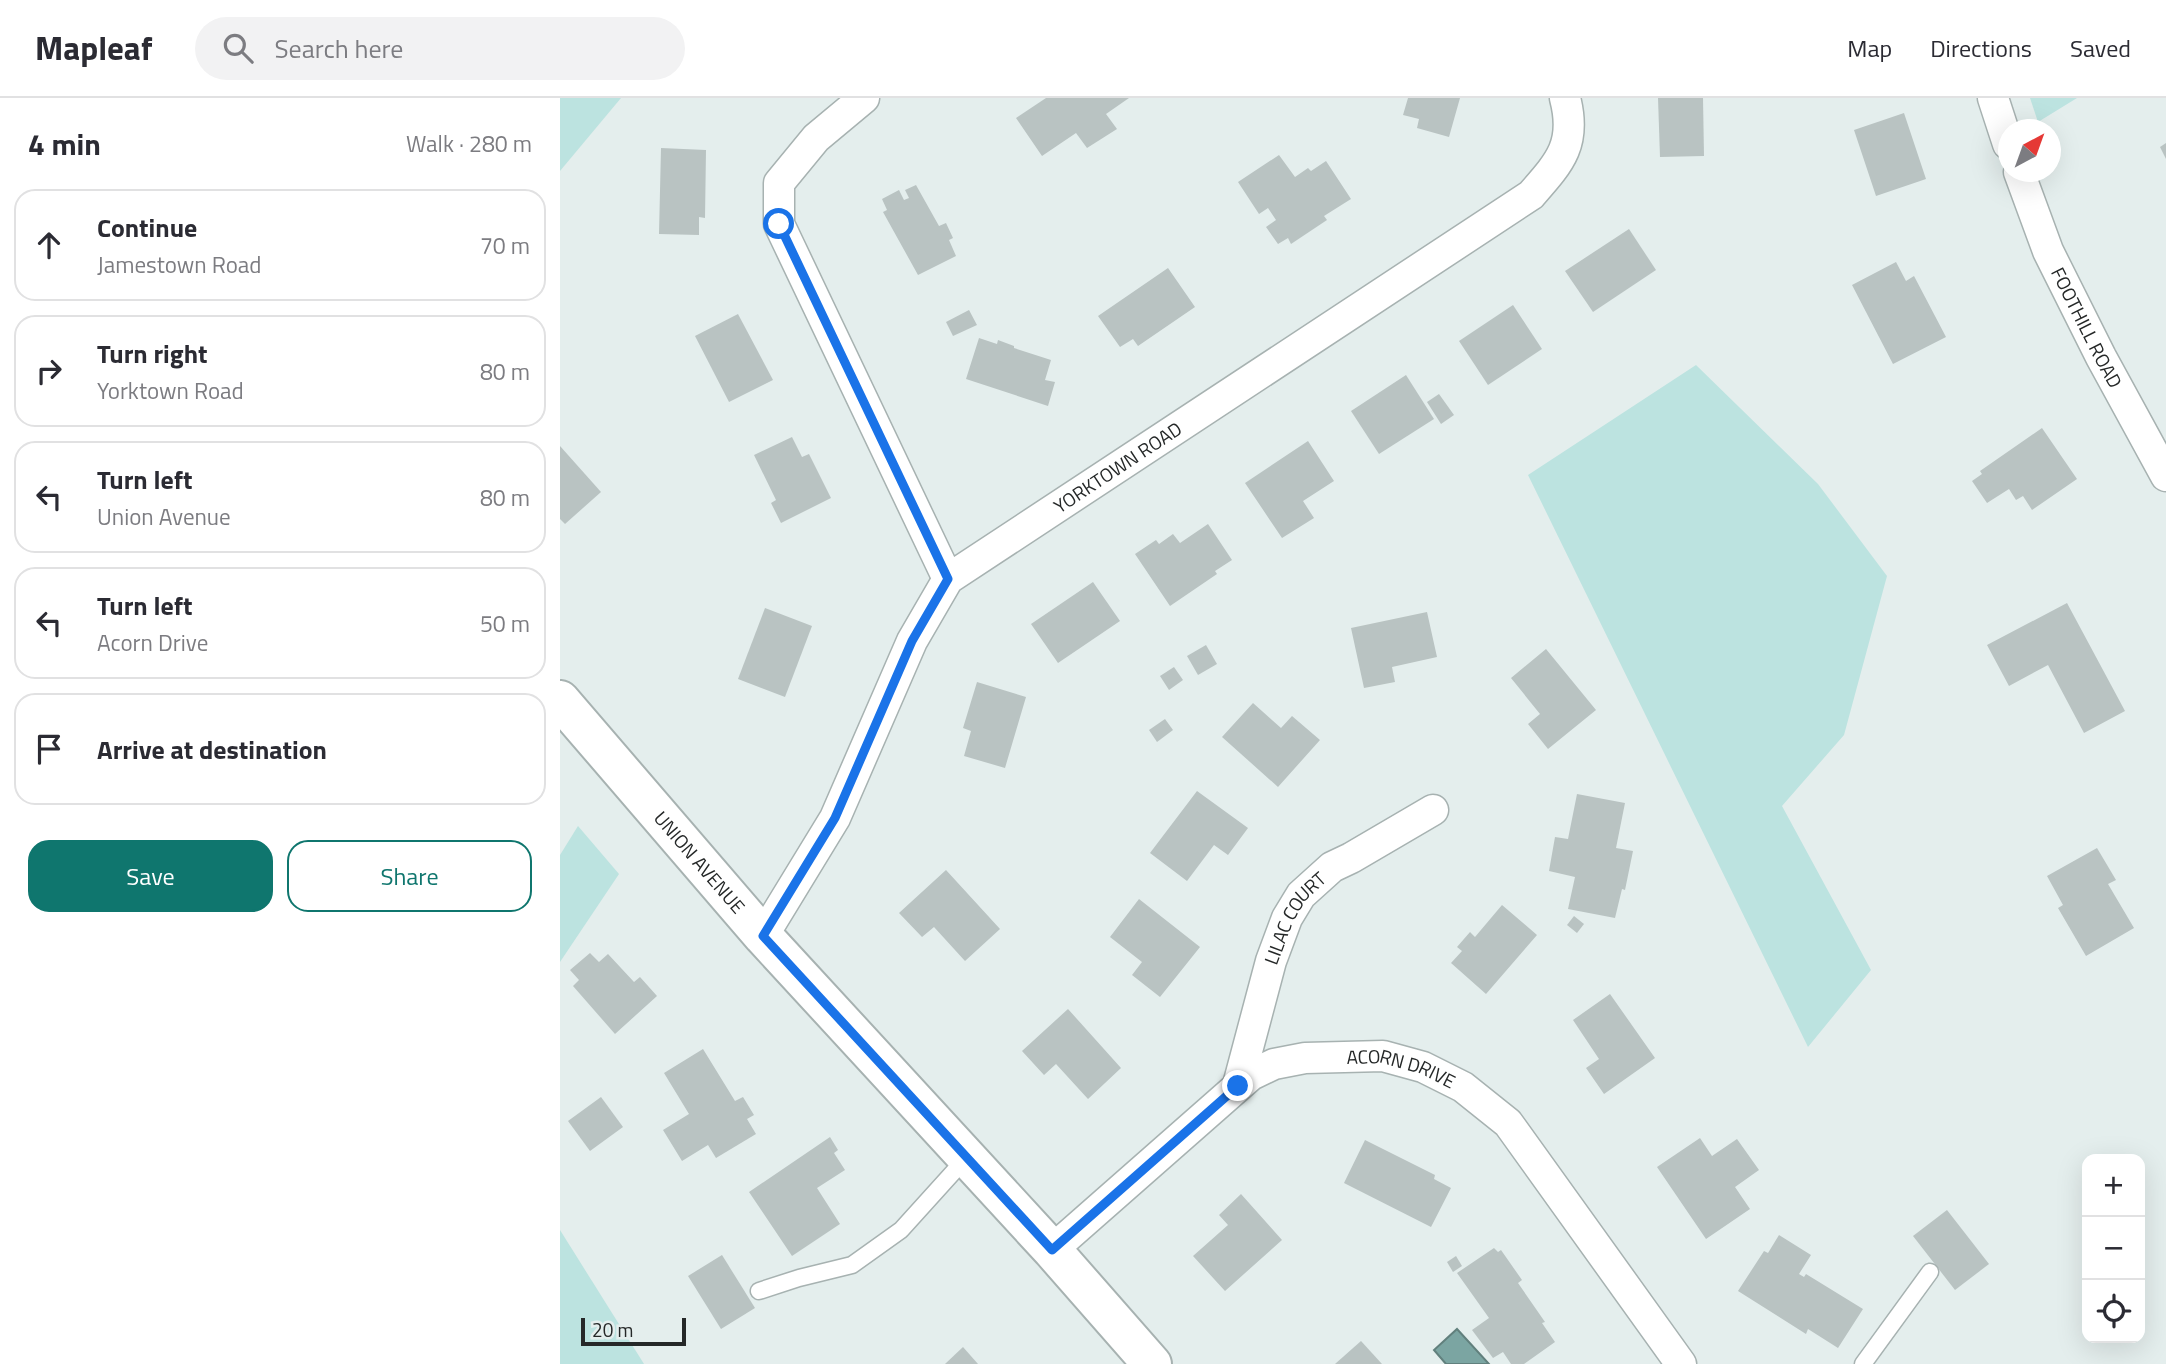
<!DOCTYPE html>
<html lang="en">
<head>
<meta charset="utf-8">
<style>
  :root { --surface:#fff; --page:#f2f2f3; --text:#2b2b33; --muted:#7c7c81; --line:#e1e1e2; --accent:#0f766e }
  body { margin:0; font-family:"Titillium Web",sans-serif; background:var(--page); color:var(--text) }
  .controls { position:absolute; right:21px; bottom:21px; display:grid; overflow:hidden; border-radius:14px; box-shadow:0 7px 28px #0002 }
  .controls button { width:63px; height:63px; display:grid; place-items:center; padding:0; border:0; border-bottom:2px solid var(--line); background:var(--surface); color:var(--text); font:35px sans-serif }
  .compass { position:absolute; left:1438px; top:21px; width:63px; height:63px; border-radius:50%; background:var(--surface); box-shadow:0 7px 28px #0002; rotate:41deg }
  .scale { position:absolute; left:21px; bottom:18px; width:105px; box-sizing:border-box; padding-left:7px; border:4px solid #252828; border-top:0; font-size:19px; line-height:24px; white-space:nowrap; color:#252828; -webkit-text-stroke:5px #e4eeed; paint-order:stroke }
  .stop { position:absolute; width:21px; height:21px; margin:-16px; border:5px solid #1a73e8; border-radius:50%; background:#fff }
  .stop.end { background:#1a73e8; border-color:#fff; box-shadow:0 2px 7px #0008 }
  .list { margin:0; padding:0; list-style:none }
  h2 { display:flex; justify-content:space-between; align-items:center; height:91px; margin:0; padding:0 28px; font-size:30px }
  h2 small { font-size:23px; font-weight:400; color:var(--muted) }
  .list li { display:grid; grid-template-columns:46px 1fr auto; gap:21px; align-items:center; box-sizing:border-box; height:112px; margin:0 14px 14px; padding:0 14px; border:2px solid var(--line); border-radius:21px }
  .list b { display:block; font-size:26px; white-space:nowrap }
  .list p { margin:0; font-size:23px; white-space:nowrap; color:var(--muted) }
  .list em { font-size:23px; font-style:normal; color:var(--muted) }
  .actions { display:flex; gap:14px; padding:21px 28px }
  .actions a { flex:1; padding:16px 0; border:2px solid var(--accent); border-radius:21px; text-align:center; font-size:24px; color:var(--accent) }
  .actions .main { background:var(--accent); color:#fff }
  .icon { flex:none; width:38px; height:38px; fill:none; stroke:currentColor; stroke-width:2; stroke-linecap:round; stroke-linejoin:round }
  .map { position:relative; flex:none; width:1606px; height:1266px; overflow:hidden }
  header { display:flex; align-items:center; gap:42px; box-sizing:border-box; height:98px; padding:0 35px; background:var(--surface); border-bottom:2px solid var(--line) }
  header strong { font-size:33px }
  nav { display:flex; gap:38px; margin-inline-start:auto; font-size:24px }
  .search { width:490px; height:63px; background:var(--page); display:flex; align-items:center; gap:18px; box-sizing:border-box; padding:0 24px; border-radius:38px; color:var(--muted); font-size:26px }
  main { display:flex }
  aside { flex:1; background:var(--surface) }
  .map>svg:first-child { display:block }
  .green { fill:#bce3e0 }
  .water { fill:#7ba5a2; stroke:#61807d; stroke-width:2 }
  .building { fill:#b9c3c2 }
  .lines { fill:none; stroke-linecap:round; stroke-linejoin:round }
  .lane-casing { stroke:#a7b2b1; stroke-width:19 }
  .street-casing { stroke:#a7b2b1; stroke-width:33 }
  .secondary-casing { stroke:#a7b2b1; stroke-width:42 }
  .lane { stroke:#fff; stroke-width:16 }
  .street { stroke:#fff; stroke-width:30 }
  .secondary { stroke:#fff; stroke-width:38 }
  .route { stroke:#1a73e8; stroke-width:9 }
  .labels { text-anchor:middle; stroke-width:5; stroke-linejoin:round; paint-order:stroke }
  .street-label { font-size:19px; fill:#252828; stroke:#e4eeed }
</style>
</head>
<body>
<header>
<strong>Mapleaf</strong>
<div class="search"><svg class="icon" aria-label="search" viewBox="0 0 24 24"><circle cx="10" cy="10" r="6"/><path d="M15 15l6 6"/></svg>Search here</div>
<nav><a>Map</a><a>Directions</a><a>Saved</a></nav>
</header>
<main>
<aside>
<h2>4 min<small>Walk · 280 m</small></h2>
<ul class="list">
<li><svg class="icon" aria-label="ahead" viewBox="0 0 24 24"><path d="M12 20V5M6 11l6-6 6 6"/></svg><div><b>Continue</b><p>Jamestown Road</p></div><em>70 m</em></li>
<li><svg class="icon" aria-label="right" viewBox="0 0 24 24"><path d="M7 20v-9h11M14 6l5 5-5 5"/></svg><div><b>Turn right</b><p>Yorktown Road</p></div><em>80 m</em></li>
<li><svg class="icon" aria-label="left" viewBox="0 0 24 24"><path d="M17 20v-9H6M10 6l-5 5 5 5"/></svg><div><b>Turn left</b><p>Union Avenue</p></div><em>80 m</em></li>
<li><svg class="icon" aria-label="left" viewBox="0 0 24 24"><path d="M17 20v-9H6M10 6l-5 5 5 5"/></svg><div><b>Turn left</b><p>Acorn Drive</p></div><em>50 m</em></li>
<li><svg class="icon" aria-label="arrive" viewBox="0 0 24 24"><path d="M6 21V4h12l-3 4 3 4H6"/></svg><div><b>Arrive at destination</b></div></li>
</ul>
<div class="actions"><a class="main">Save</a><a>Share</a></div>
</aside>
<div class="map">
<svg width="1606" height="1266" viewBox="0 0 1606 1266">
  <rect width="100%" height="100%" fill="#e4eeed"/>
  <g class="green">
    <path d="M0 0H61L0 73Z"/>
    <path d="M1470 0H1517L1478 24Z"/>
    <path d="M1136 267 1258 386 1327 478 1284 637 1222 708 1311 872 1248 949 968 377Z"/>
    <path d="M18 728 59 776 0 864V757Z"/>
    <path d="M0 1132 84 1266H0Z"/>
  </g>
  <path class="water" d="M897 1231 929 1266H886L874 1252Z"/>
  <g class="building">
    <path d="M486 0H569L546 16 557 31 527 50 516 35 482 58 456 20Z"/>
    <path d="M848 0H900L889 39 857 30 859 21 843 17Z"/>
    <path d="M1098 0H1143L1144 58 1100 59Z"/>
    <path d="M1344 15 1366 81 1316 98 1294 32Z"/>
    <path d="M1606 45V61L1600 49Z"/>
    <path d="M101 50 146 52 145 120 139 119V137L99 136Z"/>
    <path d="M719 57 735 79 748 70 751 73 766 63 791 101 764 118 767 122 731 146 728 140 718 146 706 129 716 122 708 110 699 116 678 84Z"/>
    <path d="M356 87 379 128 386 125 393 140 389 142 396 158 358 177 323 114 327 112 322 101 339 92 344 102 349 100 345 92Z"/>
    <path d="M1069 131 1096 172 1033 214 1005 173Z"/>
    <path d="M1336 164 1346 183 1354 178 1386 239 1333 266 1292 187Z"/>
    <path d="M608 170 635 209 578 248 573 241 560 249 538 218Z"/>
    <path d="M953 207 982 251 928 287 899 243Z"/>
    <path d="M409 212 417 227 393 238 386 224Z"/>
    <path d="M178 216 213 282 169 304 135 238Z"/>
    <path d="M419 240 437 246 438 242 454 248V250L491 262 485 282 495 284 488 308 406 281Z"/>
    <path d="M846 277 874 321 819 356 791 313Z"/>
    <path d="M879 296 894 317 881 326 867 304Z"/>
    <path d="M1482 330 1517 381 1472 412 1463 398 1456 402 1449 391 1427 405 1412 383 1422 376 1420 373Z"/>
    <path d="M232 339 242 359 249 356 271 400 221 425 211 405 216 402 194 357Z"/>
    <path d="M748 343 774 383 743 403 754 420 722 440 685 385Z"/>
    <path d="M0 348 41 394 5 426 0 421Z"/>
    <path d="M648 426 672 462 655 473 657 476 610 508 575 456 596 442 599 446 613 436 620 445Z"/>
    <path d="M533 484 560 523 498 565 471 526Z"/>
    <path d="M1507 505 1565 613 1524 635 1488 567 1449 588 1427 547Z"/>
    <path d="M205 510 252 528 225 599 178 581Z"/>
    <path d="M867 514 877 559 832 569 835 584 804 590 791 530Z"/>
    <path d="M646 547 657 566 638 577 627 558Z"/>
    <path d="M986 551 1036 612 988 651 968 626 980 616 951 580Z"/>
    <path d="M614 569 623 582 609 592 600 578Z"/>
    <path d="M417 584 466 599 445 670 404 658 411 633 403 630Z"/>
    <path d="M693 605 721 630 732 618 760 642 718 689 662 639Z"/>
    <path d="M605 621 613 632 597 644 589 632Z"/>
    <path d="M637 693 688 730 668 757 654 747 627 783 590 755Z"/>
    <path d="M1017 696 1065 705 1056 750 1073 753 1065 792 1062 791 1055 820 1008 811 1015 779 989 773 995 739 1008 741Z"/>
    <path d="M1537 750 1556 782 1548 786 1574 830 1526 858 1498 810 1503 807 1487 778Z"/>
    <path d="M386 772 440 831 405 863 374 829 362 839 339 815Z"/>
    <path d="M579 801 640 849 600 899 572 877 582 864 550 839Z"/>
    <path d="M942 807 977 837 926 896 891 865 902 853 897 849 910 834 915 839Z"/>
    <path d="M1014 818 1024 826 1017 835 1007 827Z"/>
    <path d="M30 855 39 864 48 856 74 884 80 879 97 898 55 936 13 888 19 882 10 872Z"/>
    <path d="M1050 896 1095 960 1044 996 1026 970 1039 961 1013 922Z"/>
    <path d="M508 911 561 970 528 1001 496 966 484 977 462 953Z"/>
    <path d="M143 951 175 1003 183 999 194 1017 187 1021 196 1036 156 1060 148 1047 122 1063 103 1032 129 1016 104 975Z"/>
    <path d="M41 999 63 1029 30 1053 8 1023Z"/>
    <path d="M270 1039 278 1052 274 1055 285 1072 257 1090 280 1126 232 1158 189 1094Z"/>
    <path d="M1140 1040 1152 1058 1177 1041 1199 1072 1175 1089 1190 1111 1146 1141 1097 1069Z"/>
    <path d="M805 1042 875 1077 874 1081 891 1090 871 1129 784 1085Z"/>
    <path d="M681 1096 722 1142 665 1193 633 1158 668 1127 659 1117Z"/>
    <path d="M1387 1112 1429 1166 1395 1192 1353 1138Z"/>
    <path d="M1219 1137 1251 1157 1239 1176 1244 1179 1246 1176 1303 1211 1278 1250 1248 1231 1246 1236 1178 1193 1204 1153 1208 1155Z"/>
    <path d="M934 1150 938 1154 941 1152 962 1182 958 1185 985 1224 982 1225 995 1244 964 1266H951L943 1254 933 1260 912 1232 929 1220 897 1175Z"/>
    <path d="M162 1157 195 1210 161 1231 128 1178Z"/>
    <path d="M896 1158 902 1168 893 1174 887 1164Z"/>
    <path d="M801 1243 822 1266H775Z"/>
    <path d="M403 1249 418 1266H385Z"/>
  </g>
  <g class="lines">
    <defs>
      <g id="lane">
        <path d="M199 1193 239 1180 292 1167 341 1132 407 1059"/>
        <path d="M1303 1266 1370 1174"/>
      </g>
      <g id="street">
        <path d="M304 0 256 40 219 85V126L388 481"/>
        <path d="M1433 0 1448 46"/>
        <path id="s1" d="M1459 74 1488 153 1541 259 1606 378"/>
        <path id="s2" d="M203 838 275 720 352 543 388 481 971 97C1000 64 1017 46 1005 0"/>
        <path id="s3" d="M678 987 711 863 727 820 741 797 772 769 791 760 873 712"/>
        <path id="s4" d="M492 1152 691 977 714 966 745 960 823 958 863 969 903 989 948 1025 1121 1266"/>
      </g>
      <g id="secondary">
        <path id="s5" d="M0 602 203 838 492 1152 592 1266"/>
      </g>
    </defs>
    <use href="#lane" class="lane-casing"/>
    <use href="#street" class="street-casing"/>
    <use href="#secondary" class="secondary-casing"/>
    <use href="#lane" class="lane"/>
    <use href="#street" class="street"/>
    <use href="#secondary" class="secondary"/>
  </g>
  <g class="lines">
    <path class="route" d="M219 126 388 481 352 543 275 720 203 838 492 1152 678 988"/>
  </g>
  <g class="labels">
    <g class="street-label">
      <text dy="7" stroke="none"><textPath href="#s1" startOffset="170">FOOTHILL ROAD</textPath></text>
      <text dy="7" stroke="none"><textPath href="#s2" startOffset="606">YORKTOWN ROAD</textPath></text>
      <text dy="7" stroke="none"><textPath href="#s5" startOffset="214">UNION AVENUE</textPath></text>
      <text dy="7" stroke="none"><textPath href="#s3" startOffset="178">LILAC COURT</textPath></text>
      <text dy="7" stroke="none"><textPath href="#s4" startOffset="420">ACORN DRIVE</textPath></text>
    </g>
  </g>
</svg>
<div class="controls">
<button>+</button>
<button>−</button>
<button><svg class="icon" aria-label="locate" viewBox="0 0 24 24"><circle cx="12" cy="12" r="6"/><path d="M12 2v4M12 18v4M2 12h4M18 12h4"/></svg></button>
</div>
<svg class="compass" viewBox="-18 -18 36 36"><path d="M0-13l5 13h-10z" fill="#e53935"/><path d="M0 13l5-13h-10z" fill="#7c7c81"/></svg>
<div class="scale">20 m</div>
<div class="stop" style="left:219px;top:126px"></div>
<div class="stop end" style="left:678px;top:988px"></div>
</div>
</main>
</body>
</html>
